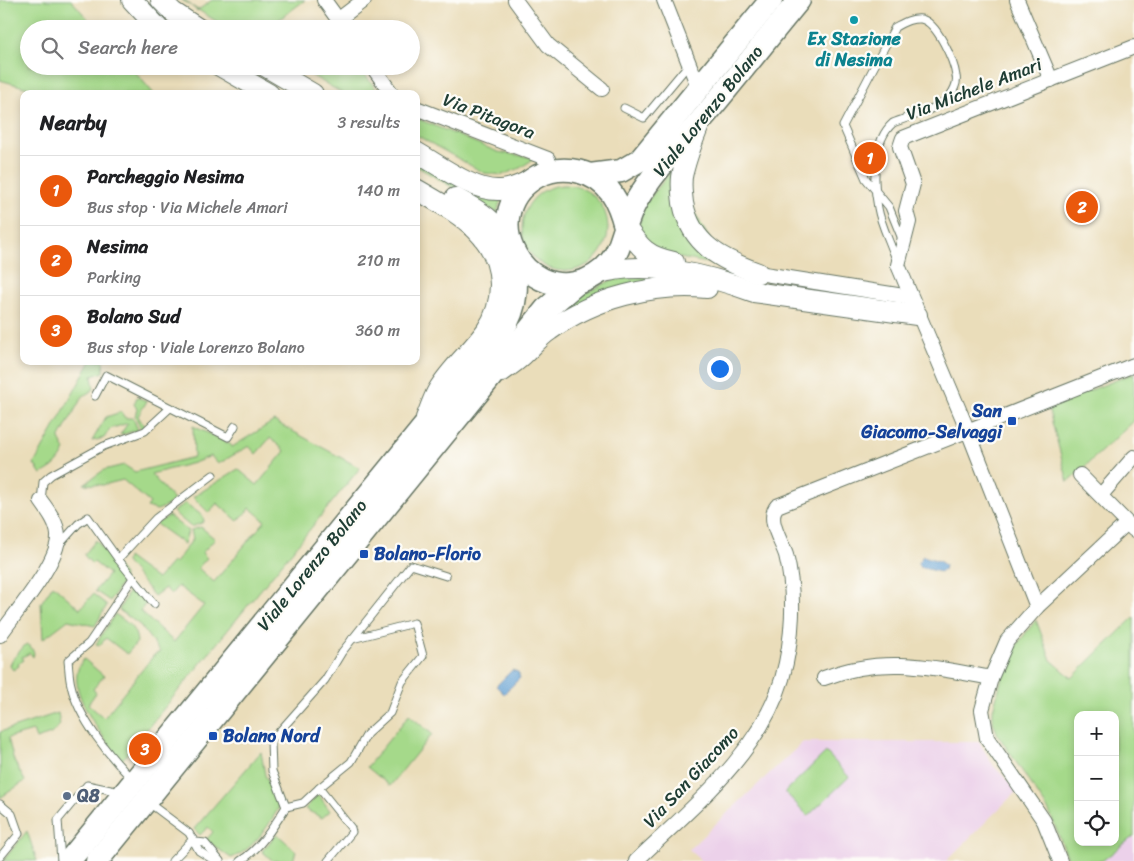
<!DOCTYPE html>
<html lang="en">
<head>
<meta charset="utf-8">
<style>
  :root { --surface:#fff; --page:#f2f2f2; --text:#202124; --muted:#757577; --line:#e0e0e0; --accent:#ea580c }
  body { margin:0; font-family:Sriracha,sans-serif; background:var(--page); color:var(--text) }
  .controls { position:absolute; right:15px; bottom:15px; display:grid; overflow:hidden; border-radius:10px; box-shadow:0 2px 8px #0003 }
  .controls button { width:45px; height:45px; display:grid; place-items:center; padding:0; border:0; border-bottom:1px solid var(--line); background:var(--surface); color:var(--text); font:25px sans-serif }
  .you { position:absolute; left:719px; top:368px; width:18px; height:18px; margin:-12px; border:4px solid #fff; border-radius:50%; background:#1a73e8; box-shadow:0 0 0 8px #1a73e833 }
  .badge { display:grid; place-items:center; width:32px; height:32px; border-radius:50%; background:var(--accent); color:#fff; font-size:16px; font-weight:700 }
  .pin { position:absolute; translate:-50% -50%; border:2px solid #fff; box-shadow:0 1px 5px #0006 }
  .list { margin:0; padding:0; list-style:none }
  h2 { display:flex; justify-content:space-between; align-items:center; height:65px; margin:0; padding:0 20px; font-size:21px }
  h2 small { font-size:16px; font-weight:400; color:var(--muted) }
  .list li { display:grid; grid-template-columns:32px 1fr auto; gap:15px; align-items:center; box-sizing:border-box; height:70px; padding:0 20px; border-top:1px solid var(--line) }
  .list b { display:block; font-size:19px; white-space:nowrap }
  .list p { margin:0; font-size:16px; white-space:nowrap; color:var(--muted) }
  .list em { font-size:16px; font-style:normal; color:var(--muted) }
  .icon { flex:none; width:28px; height:28px; fill:none; stroke:currentColor; stroke-width:2; stroke-linecap:round; stroke-linejoin:round }
  .map { position:relative; flex:none; width:1134px; height:861px; overflow:hidden }
  .search { position:absolute; background:var(--surface); box-shadow:0 2px 8px #0003; left:20px; top:20px; width:400px; height:55px; display:flex; align-items:center; gap:12px; box-sizing:border-box; padding:0 18px; border-radius:28px; color:var(--muted); font-size:19px }
  .panel { position:absolute; background:var(--surface); box-shadow:0 2px 8px #0003; left:20px; top:90px; width:400px; height:275px; border-radius:10px }
  .map>svg:first-child { display:block }
  .built { fill:#ecd1ea }
  .green { fill:#a5d98a; stroke:#628b5f; fill-rule:evenodd }
  .water { fill:#619fd2; stroke:#406e83 }
  .lines { fill:none; stroke-linecap:round; stroke-linejoin:round }
  .lane-casing { stroke:#667563; stroke-width:9 }
  .street-casing { stroke:#667563; stroke-width:16 }
  .secondary-casing { stroke:#667563; stroke-width:22 }
  .primary-casing { stroke:#667563; stroke-width:25 }
  .lane { stroke:#fff; stroke-width:7 }
  .street { stroke:#fff; stroke-width:14 }
  .secondary { stroke:#fff; stroke-width:20 }
  .primary { stroke:#fff; stroke-width:22 }
  .culture-dot { fill:#0f9aa8; stroke:#fdfcf7; stroke-width:2 }
  .transit-dot { fill:#1a4fb4; stroke:#fdfcf7; stroke-width:2 }
  .service-dot { fill:#5c6f8a; stroke:#fdfcf7; stroke-width:2 }
  .labels { text-anchor:middle; stroke-width:4.5; stroke-linejoin:round; paint-order:stroke }
  .culture-label { font-size:18px; font-weight:bold; fill:#0d838f; stroke:#fdfcf7 }
  .street-label { font-size:18px; fill:#1f3d34; stroke:#fdfcf7 }
  .transit-label { font-size:18px; font-weight:bold; fill:#164399; stroke:#fdfcf7; text-anchor:start }
  .service-label { font-size:18px; font-weight:bold; fill:#4e5e75; stroke:#fdfcf7; text-anchor:start }
</style>
</head>
<body>
<div class="map">
<svg width="1134" height="861" viewBox="0 0 1134 861">
  <rect width="100%" height="100%" fill="#fdfcf7"/>
  <filter id="ink" filterUnits="userSpaceOnUse"><feTurbulence type="fractalNoise" baseFrequency=".02" numOctaves="2"/><feDisplacementMap in="SourceGraphic" scale="10" xChannelSelector="R" yChannelSelector="G"/><feConvolveMatrix kernelMatrix="1 2 1 2 8 2 1 2 1" color-interpolation-filters="sRGB"/></filter>
  <filter id="wash" filterUnits="userSpaceOnUse"><feTurbulence type="fractalNoise" baseFrequency=".0096" numOctaves="4" result="noise"/><feDisplacementMap in="SourceGraphic" scale="20" xChannelSelector="R" yChannelSelector="G"/><feGaussianBlur stdDeviation="1.12" result="paint"/><feColorMatrix in="noise" values="0 0 0 0 0 0 0 0 0 0 0 0 0 0 0 0 0 1.4 0 .05"/><feComposite in="paint" operator="in"/></filter>
  <g filter="url(#wash)">
    <rect width="100%" height="100%" fill="#eaddba"/>
    <g class="built">
      <path d="M803 742H979L993 765 1017 791 946 861H701L689 849Z"/>
      <path d="M1134 836V861H1102Z"/>
    </g>
    <g class="green">
      <path d="M0 0H71L97 29H29V66H130L154 94H61L38 91 0 80Z"/>
      <path d="M182 0H185L197 11 212 0H305L277 21 278 29H229Z"/>
      <path d="M295 66H312L328 75 339 66H358L380 94H344Z"/>
      <path d="M416 118 498 152 535 158 520 168 502 175 484 173 416 135Z"/>
      <path d="M416 162 501 199 497 213 416 166Z"/>
      <path d="M678 163 676 180 725 266 657 254 638 229 644 205Z"/>
      <circle cx="565" cy="228" r="43"/>
      <path d="M622 275 684 279 551 324 561 305Z"/>
      <path d="M91 361H103L104 372 92 376 94 389 82 397 59 439 65 450C59 463 54 467 41 474L34 464Z"/>
      <path d="M1134 373V421L1068 482 1048 407Z"/>
      <path d="M137 397 147 401 138 416 144 426 141 430 135 416 137 409 134 404Z"/>
      <path d="M121 412 125 418H133L138 430 120 435 128 423 110 429 104 438 92 441 106 417Z"/>
      <path d="M274 421 360 468 121 761C105 737 59 687 84 659L104 676 93 689 96 693 88 704 104 718 154 655 160 652 140 625 119 610 131 587 146 603 140 611 174 642 204 605 178 586 171 594 165 588 154 596 126 562 127 557 157 579 172 562 175 563 193 539 191 530 201 527 215 539 202 553 207 558 198 568 214 582 265 521 250 508 238 521 217 503 209 513 193 497 238 469 257 485 285 451 270 438 256 454 249 446 218 464 211 456 194 463 151 474 174 500 167 506 157 510 147 507 150 503 123 480 103 485 84 484 104 470 124 465 135 472 194 457 193 426 230 444 232 447Z"/>
      <path d="M185 503 203 516 204 522 191 527 173 512Z"/>
      <path d="M169 516 188 531 184 544 156 524Z"/>
      <path d="M96 540 124 575 123 581 110 601 95 591 109 574 94 562 92 564 84 555Z"/>
      <path d="M53 585 80 609 93 594 107 605 95 626 68 620 43 639 41 603Z"/>
      <path d="M115 614C126 622 136 627 137 642L127 654 106 638 99 646 96 644Z"/>
      <path d="M1134 617V836L1102 861H1069L1049 811 998 735 993 722V710L1008 656 1036 620 1051 660 1072 678ZM1078 715H1115V842H1078Z"/>
      <path d="M26 644 31 647 34 653 33 657 30 653 22 657 24 660 18 664 19 666 13 670 10 666 12 660Z"/>
      <path d="M58 713 60 725 51 734 36 739 33 731 8 738 14 761 25 781 0 798V732Z"/>
      <path d="M409 715 432 734 390 786 367 767Z"/>
      <path d="M261 752 265 775 279 807C268 827 253 850 231 858L206 840 213 832 208 827 200 835 194 829Z"/>
      <path d="M826 752 849 777 808 816 785 792Z"/>
      <path d="M318 794 330 811 322 818 305 809Z"/>
      <path d="M27 831 37 861H3Z"/>
      <path d="M277 834 296 851 293 861H273L262 851Z"/>
    </g>
    <g class="water">
      <path d="M923 556 939 561 945 565 944 570 940 572 920 567 918 563Z"/>
      <path d="M512 670 518 672 520 678 504 694 496 686Z"/>
    </g>
  </g>
  <g filter="url(#ink)">
    <g class="lines">
      <defs>
        <g id="lane">
          <path d="M624 108 644 118 689 64"/>
          <path d="M896 260C891 243 881 226 878 208 873 184 872 141 893 123 908 117 939 109 949 97 953 92 958 83 956 76 954 61 937 22 921 19 911 18 903 23 895 27L843 126 866 179 889 207 902 239"/>
          <path d="M95 396 106 375 228 437 235 426"/>
          <path d="M41 501 43 482 51 475 104 446 145 431 170 408"/>
          <path d="M59 545 78 524 88 517 118 559 156 518 213 475"/>
          <path d="M118 559 154 604"/>
          <path d="M133 578 89 643 68 661C69 669 69 678 71 685 78 718 110 757 133 780"/>
          <path d="M319 788 351 762 367 734 390 713 402 682 423 656 414 623 352 639"/>
          <path d="M149 803 189 833 199 851 215 861"/>
          <path d="M0 804 12 814 19 834 0 857"/>
          <path d="M286 807 303 803 319 788 351 828 352 832 328 861"/>
          <path d="M196 842 205 843 220 861"/>
          <path d="M61 861 58 820 87 785 120 792"/>
          <path d="M172 861 193 839"/>
          <path d="M240 861C259 850 274 826 286 807L272 771 271 741 325 680 342 652 411 565 446 576"/>
        </g>
        <g id="street">
          <path d="M324 0 345 29"/>
          <path d="M515 0 548 45 602 89"/>
          <path d="M664 0 699 89"/>
          <path d="M1017 0 1051 80"/>
          <path d="M339 19 364 0"/>
          <path d="M372 66 392 94"/>
          <path d="M416 108 548 159"/>
          <path d="M758 273 910 297"/>
          <path d="M1080 475 1134 530"/>
          <path d="M1101 495 1134 457"/>
          <path d="M1127 523 1037 607 968 431 898 265 909 222 906 211 913 184 900 147 903 138 1134 47"/>
          <path d="M0 635C15 613 60 561 58 535 57 522 48 511 41 501"/>
          <path d="M824 678C882 655 932 667 991 678L1007 641 1037 607"/>
          <path d="M991 678 982 710 987 738 1044 821 1060 861"/>
          <path d="M636 861C691 808 759 755 782 679 793 640 796 594 786 555 781 540 766 519 777 506L1134 365"/>
        </g>
        <g id="secondary">
          <path d="M132 0 159 29"/>
          <path d="M161 0 173 12 199 29"/>
          <path d="M220 66 269 94"/>
          <path d="M265 66 313 94"/>
          <path d="M699 125C693 140 687 156 683 172 680 182 682 193 683 203 691 245 722 260 758 273"/>
          <path d="M416 152C439 165 474 192 500 190 512 190 522 184 533 179"/>
          <path d="M416 189C455 212 499 233 500 284 500 300 496 317 486 331 472 351 451 368 438 390 433 398 430 409 426 418"/>
          <path d="M455 198C482 212 495 220 511 246"/>
          <path d="M625 226C640 248 647 257 674 262"/>
          <path d="M597 274C644 259 709 275 754 292L917 315"/>
          <path d="M501 372C508 367 516 362 522 356 532 347 539 337 550 330 594 298 653 283 707 288"/>
        </g>
        <g id="primary">
          <path d="M590 175 621 171 640 160 771 0"/>
          <path d="M625 226C622 215 619 204 612 194 596 171 564 163 538 176 475 210 519 305 586 280 600 274 612 263 618 249 624 233 628 215 637 200 654 171 679 146 701 120 734 81 766 40 799 0"/>
          <path d="M69 861 502 331C519 306 517 282 514 253"/>
          <path d="M97 861 546 309 577 283"/>
        </g>
      </defs>
      <use href="#lane" class="lane-casing"/>
      <use href="#street" class="street-casing"/>
      <use href="#secondary" class="secondary-casing"/>
      <use href="#primary" class="primary-casing"/>
      <use href="#lane" class="lane"/>
      <use href="#street" class="street"/>
      <use href="#secondary" class="secondary"/>
      <use href="#primary" class="primary"/>
    </g>
  </g>
  <circle class="culture-dot" cx="854" cy="20" r="5"/>
  <g class="transit-dot">
    <rect x="1007" y="416" width="10" height="10" rx="2.5"/>
    <rect x="359" y="549" width="10" height="10" rx="2.5"/>
    <rect x="208" y="731" width="10" height="10" rx="2.5"/>
  </g>
  <circle class="service-dot" cx="67" cy="796" r="5"/>
  <g class="labels">
    <g class="culture-label">
      <text x="854" y="45">Ex Stazione<tspan x="854" dy="21">di Nesima</tspan></text>
    </g>
    <g class="street-label">
      <text transform="translate(974 89) rotate(-21)" y="6">Via Michele Amari</text>
      <text transform="translate(708 111) rotate(-51)" y="6">Viale Lorenzo Bolano</text>
      <text transform="translate(489 116) rotate(21)" y="6">Via Pitagora</text>
      <text transform="translate(312 565) rotate(-51)" y="6">Viale Lorenzo Bolano</text>
      <text transform="translate(691 777) rotate(-47)" y="6">Via San Giacomo</text>
    </g>
    <g class="transit-label">
      <text x="1002" y="417" text-anchor="end">San<tspan x="1002" dy="21">Giacomo-Selvaggi</tspan></text>
      <text x="374" y="560">Bolano-Florio</text>
      <text x="223" y="742">Bolano Nord</text>
    </g>
    <g class="service-label">
      <text x="77" y="802">Q8</text>
    </g>
  </g>
</svg>
<div class="controls">
<button>+</button>
<button>−</button>
<button><svg class="icon" aria-label="locate" viewBox="0 0 24 24"><circle cx="12" cy="12" r="6"/><path d="M12 2v4M12 18v4M2 12h4M18 12h4"/></svg></button>
</div>
<div class="you"></div>
<div class="pin badge" style="left:870px;top:158px">1</div>
<div class="pin badge" style="left:1082px;top:207px">2</div>
<div class="pin badge" style="left:145px;top:749px">3</div>
<div class="search"><svg class="icon" aria-label="search" viewBox="0 0 24 24"><circle cx="10" cy="10" r="6"/><path d="M15 15l6 6"/></svg>Search here</div>
<section class="panel">
<h2>Nearby<small>3 results</small></h2>
<ul class="list">
<li><span class="badge">1</span><div><b>Parcheggio Nesima</b><p>Bus stop · Via Michele Amari</p></div><em>140 m</em></li>
<li><span class="badge">2</span><div><b>Nesima</b><p>Parking</p></div><em>210 m</em></li>
<li><span class="badge">3</span><div><b>Bolano Sud</b><p>Bus stop · Viale Lorenzo Bolano</p></div><em>360 m</em></li>
</ul>
</section>
</div>
</body>
</html>
